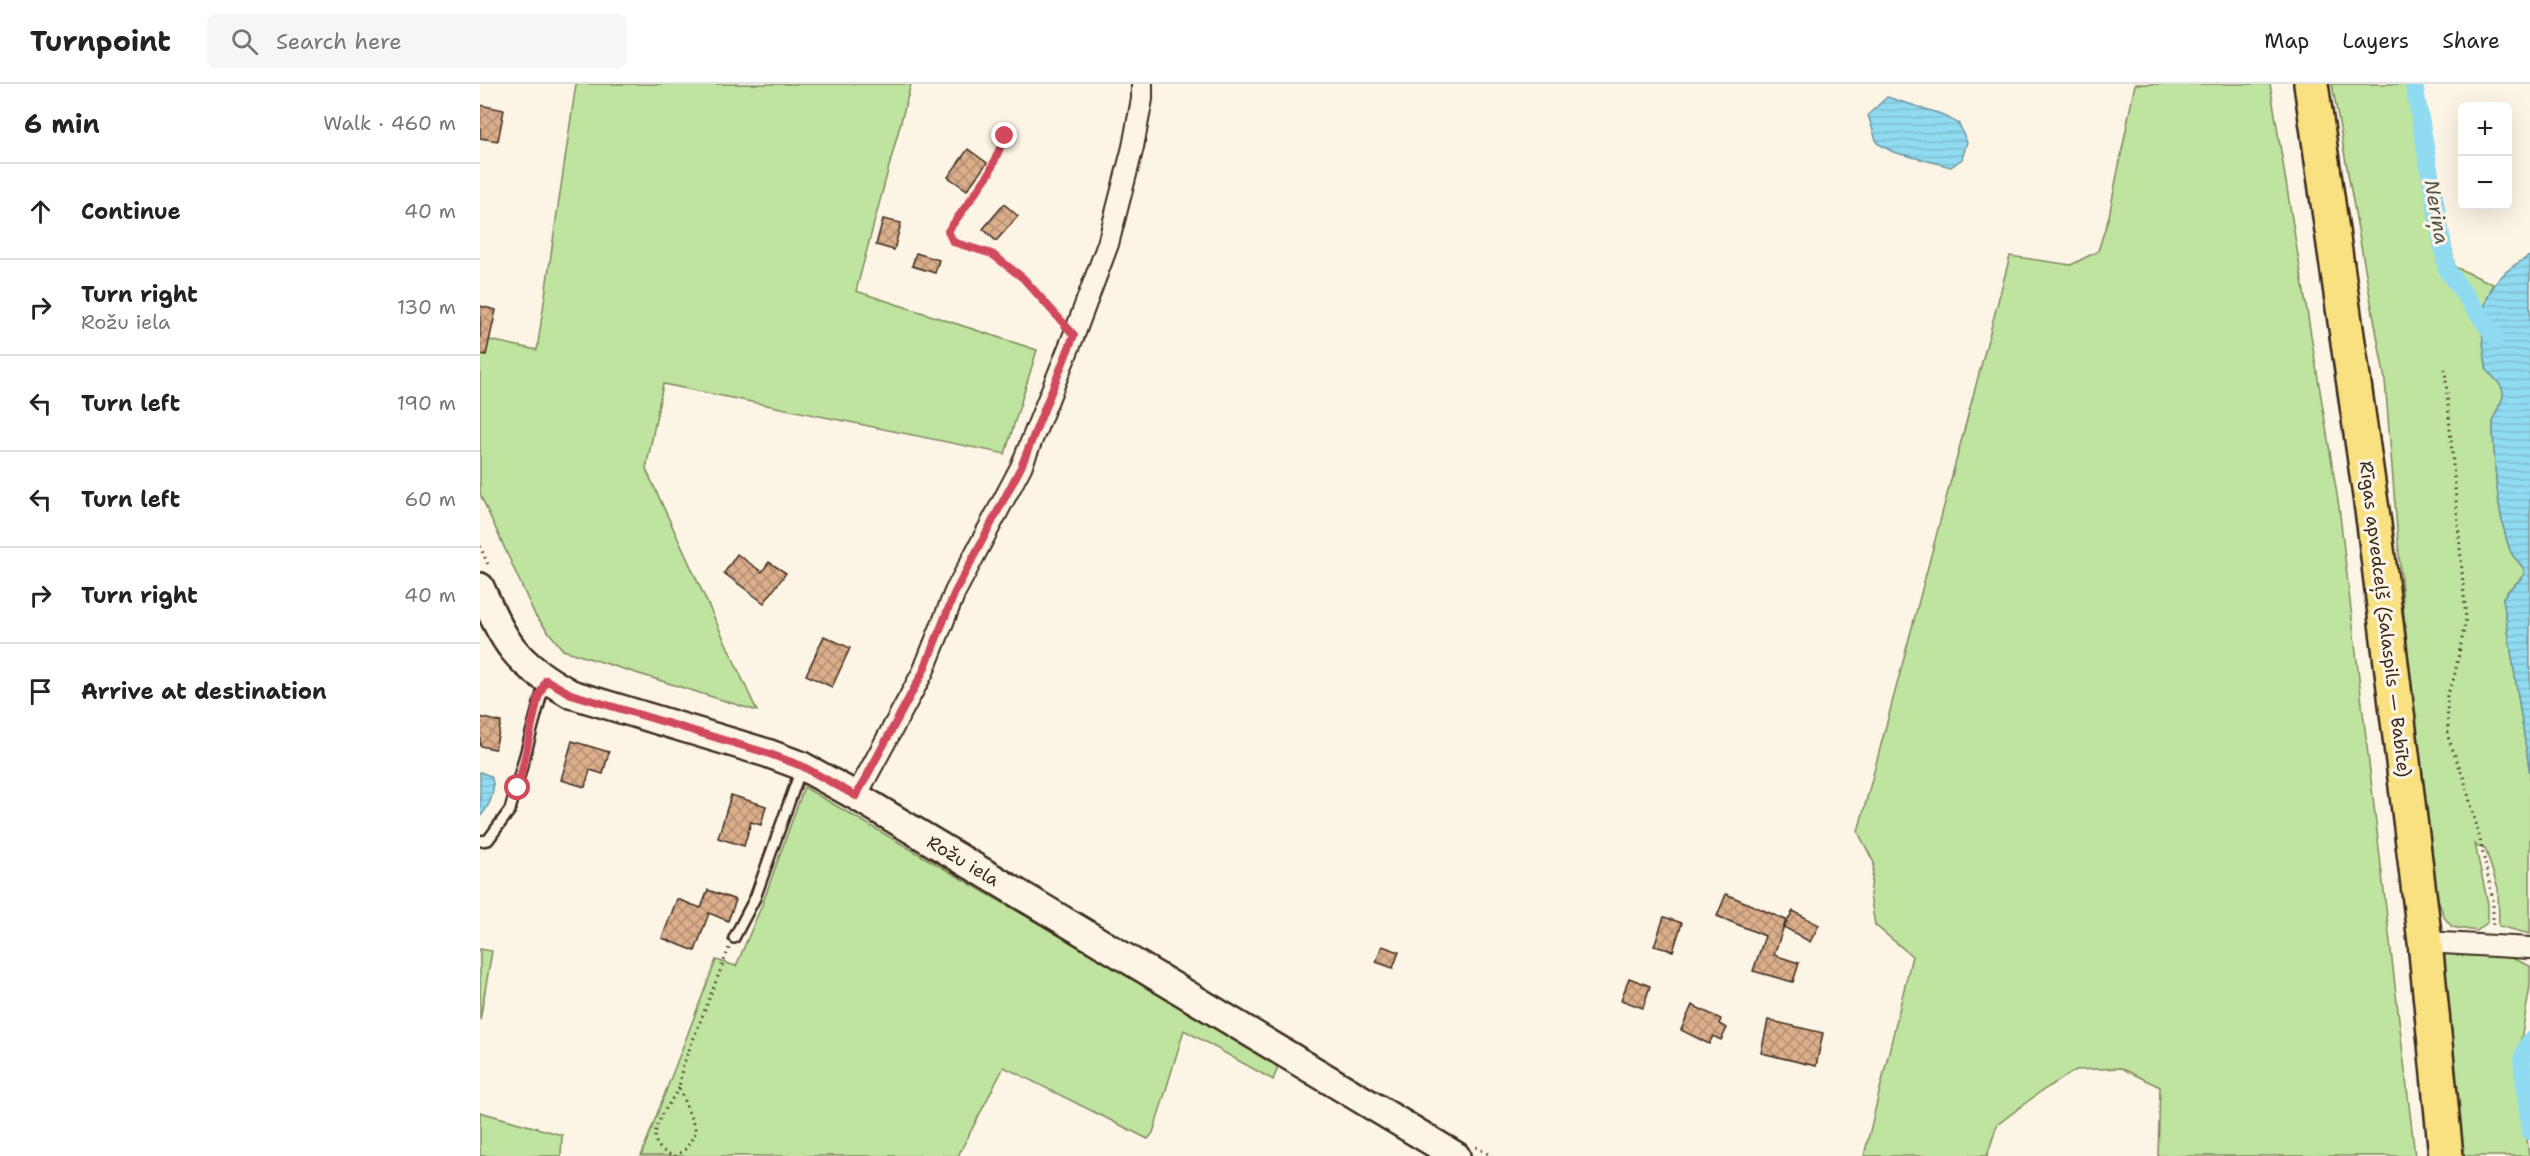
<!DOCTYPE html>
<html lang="en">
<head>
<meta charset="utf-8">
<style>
  :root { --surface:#fff; --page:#f6f6f6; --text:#222; --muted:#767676; --line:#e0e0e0 }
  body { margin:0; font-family:"Shantell Sans",sans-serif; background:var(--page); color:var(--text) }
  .controls { position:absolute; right:18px; top:18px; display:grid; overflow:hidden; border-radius:9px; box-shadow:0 6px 24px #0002 }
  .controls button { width:54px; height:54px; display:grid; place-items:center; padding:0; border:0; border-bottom:2px solid var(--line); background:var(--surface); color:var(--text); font:30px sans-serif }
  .stop { position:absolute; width:18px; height:18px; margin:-14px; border:4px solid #d1495b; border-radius:50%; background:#fff }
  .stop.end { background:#d1495b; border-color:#fff; box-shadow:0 2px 6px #0008 }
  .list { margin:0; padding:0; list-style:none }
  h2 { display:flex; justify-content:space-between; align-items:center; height:78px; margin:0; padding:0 24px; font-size:26px }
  h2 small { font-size:20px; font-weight:400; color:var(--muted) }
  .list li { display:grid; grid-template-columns:39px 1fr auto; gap:18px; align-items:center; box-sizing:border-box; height:96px; padding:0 24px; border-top:2px solid var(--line) }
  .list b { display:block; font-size:22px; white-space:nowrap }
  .list p { margin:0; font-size:20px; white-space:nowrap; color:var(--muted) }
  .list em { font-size:20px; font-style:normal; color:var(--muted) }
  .icon { flex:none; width:33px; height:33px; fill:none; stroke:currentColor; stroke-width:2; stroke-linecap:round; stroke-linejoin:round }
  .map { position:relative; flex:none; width:2050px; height:1072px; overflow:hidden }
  header { display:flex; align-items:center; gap:36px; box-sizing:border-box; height:84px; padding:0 30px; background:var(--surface); border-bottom:2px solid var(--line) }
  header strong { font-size:28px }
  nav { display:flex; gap:33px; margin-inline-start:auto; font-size:21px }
  .search { width:420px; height:54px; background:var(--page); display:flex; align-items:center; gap:15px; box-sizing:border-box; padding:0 21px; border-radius:9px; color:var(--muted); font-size:22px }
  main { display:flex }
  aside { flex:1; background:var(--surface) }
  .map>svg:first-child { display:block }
  .green { fill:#bfe49f; stroke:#7d875e; stroke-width:1.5 }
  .water { fill:url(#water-rules); stroke:#6e949d; stroke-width:1.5 }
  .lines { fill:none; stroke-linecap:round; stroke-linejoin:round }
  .canal { stroke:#90dbf1; stroke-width:18 }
  .building { fill:url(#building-cross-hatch); stroke:#3b2a1e; stroke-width:1.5 }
  .lane-casing { stroke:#3b2a1e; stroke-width:14 }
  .street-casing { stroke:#3b2a1e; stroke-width:24 }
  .secondary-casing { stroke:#3b2a1e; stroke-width:32 }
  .highway-casing { stroke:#3b2a1e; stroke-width:38 }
  .path { stroke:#3b2a1e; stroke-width:3; stroke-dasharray:1.5 4.5; stroke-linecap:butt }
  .lane { stroke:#fcf5e5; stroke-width:9 }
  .street { stroke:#fcf5e5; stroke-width:20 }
  .secondary { stroke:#fcf5e5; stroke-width:27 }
  .highway { stroke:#f9e181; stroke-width:33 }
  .route { stroke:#d1495b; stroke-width:8 }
  .labels { text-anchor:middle; stroke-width:6; stroke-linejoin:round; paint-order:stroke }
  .street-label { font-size:18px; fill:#3b2a1e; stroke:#fcf5e5 }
  .water-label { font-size:20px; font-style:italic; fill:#505653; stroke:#fcf5e5 }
</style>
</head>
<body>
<header>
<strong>Turnpoint</strong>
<div class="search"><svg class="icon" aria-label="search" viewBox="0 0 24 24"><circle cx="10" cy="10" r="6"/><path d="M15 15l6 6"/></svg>Search here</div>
<nav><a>Map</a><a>Layers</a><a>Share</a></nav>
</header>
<main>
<aside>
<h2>6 min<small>Walk · 460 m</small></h2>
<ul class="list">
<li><svg class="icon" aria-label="ahead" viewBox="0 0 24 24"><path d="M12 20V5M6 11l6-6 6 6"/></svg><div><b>Continue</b></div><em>40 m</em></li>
<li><svg class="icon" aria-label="right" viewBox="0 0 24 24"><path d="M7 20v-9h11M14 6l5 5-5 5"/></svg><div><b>Turn right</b><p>Rožu iela</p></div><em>130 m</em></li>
<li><svg class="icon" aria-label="left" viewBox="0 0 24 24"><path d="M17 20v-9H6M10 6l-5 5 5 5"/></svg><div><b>Turn left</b></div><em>190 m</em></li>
<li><svg class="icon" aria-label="left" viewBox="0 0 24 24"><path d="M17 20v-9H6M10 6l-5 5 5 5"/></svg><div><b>Turn left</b></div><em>60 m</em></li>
<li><svg class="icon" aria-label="right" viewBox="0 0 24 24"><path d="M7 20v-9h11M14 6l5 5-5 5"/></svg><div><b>Turn right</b></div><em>40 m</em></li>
<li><svg class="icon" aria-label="arrive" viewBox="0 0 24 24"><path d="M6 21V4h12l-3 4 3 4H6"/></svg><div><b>Arrive at destination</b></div></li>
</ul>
</aside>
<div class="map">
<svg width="2050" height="1072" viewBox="0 0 2050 1072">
  <defs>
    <pattern id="water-rules" width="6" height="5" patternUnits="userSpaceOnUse" patternTransform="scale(1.5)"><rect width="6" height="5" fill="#90dbf1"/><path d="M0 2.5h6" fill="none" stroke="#7dbcce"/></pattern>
    <pattern id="building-cross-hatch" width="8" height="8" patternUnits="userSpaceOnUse" patternTransform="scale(1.5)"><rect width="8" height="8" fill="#dbae8c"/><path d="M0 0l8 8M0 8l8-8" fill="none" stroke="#b38e72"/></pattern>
  </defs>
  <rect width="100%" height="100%" fill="#fcf5e5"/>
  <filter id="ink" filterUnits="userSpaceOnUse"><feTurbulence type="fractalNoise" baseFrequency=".0167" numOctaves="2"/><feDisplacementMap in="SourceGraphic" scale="12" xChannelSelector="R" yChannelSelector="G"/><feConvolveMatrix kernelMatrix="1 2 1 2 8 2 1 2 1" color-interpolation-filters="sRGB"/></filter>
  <g filter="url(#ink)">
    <g class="green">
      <path d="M96 0H431L376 207 557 266 525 370 183 300 166 385 277 627 83 566 55 531 0 410V254L57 266Z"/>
      <path d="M1655 0H1790L1859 423 1935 1072H1678L1680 1003 1641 984 1596 986 1560 1008 1517 1041 1507 1072H1384L1432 872 1395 841 1390 811 1394 779 1378 748 1530 172 1591 181 1618 167 1629 132Z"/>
      <path d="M1852 0H1941L1975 183 2013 200 2001 233 2007 287C2041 316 2011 316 2013 347 2015 387 2017 428 2030 466 2034 475 2042 479 2045 488 2039 500 2029 502 2023 514L2050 690V850L2019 842 2018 804 2005 764 1998 763 1995 760 2008 820V838L1997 847 1972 843 1964 833 1954 803 1924 532 1905 296Z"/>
      <path d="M324 703 796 978 797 986 793 996 704 946 673 1049 668 1055 524 983 478 1072H161L236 876 256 882 282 821Z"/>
      <path d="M0 865 12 867 0 936Z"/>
      <path d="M1962 869 2027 872 2050 882V903L2038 973 2049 1072H1976Z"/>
      <path d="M0 1028 82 1051 81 1072H0Z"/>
    </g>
    <g class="water">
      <path d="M1407 13 1461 30 1479 40 1487 58 1482 75 1471 83 1413 68 1397 59 1388 31Z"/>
      <path d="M2050 172V690L2023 514C2029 502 2040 500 2045 488 2042 479 2033 475 2030 466 2017 428 2015 387 2013 347 2011 316 2041 316 2007 287 1998 235 1997 199 2050 172Z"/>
      <path d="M0 688 11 692C17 707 10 721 0 733Z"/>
    </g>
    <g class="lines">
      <g class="canal">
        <path d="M1934 0 1967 186 2015 253"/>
        <path d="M2050 957 2042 975 2050 1047"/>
      </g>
    </g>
    <g class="building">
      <path d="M0 21 24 26 18 57 0 54Z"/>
      <path d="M488 65 507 79 487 106 468 93Z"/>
      <path d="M524 120 538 132 516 157 503 145Z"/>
      <path d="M403 135 421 139 414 166 396 161Z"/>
      <path d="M436 169 459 176 455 189 432 182Z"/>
      <path d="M0 222 16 226 6 271 0 270Z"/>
      <path d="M257 470 282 488 289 478 306 489 284 519 244 489Z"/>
      <path d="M344 552 370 564 352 603 326 591Z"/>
      <path d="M0 633 21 638 15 665 0 662Z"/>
      <path d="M92 657 129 668 123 690 110 686 105 703 81 696Z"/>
      <path d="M251 711 286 722 281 741 271 738 264 762 238 754Z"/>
      <path d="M228 806 256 816 248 837 229 829 215 867 182 854 197 815 221 824Z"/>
      <path d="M1246 810 1306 836 1294 871 1319 879 1313 898 1273 887 1285 852 1237 832Z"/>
      <path d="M1313 827 1339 841 1330 858 1304 843Z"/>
      <path d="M1184 833 1202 839 1193 867 1174 862Z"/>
      <path d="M902 862 919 868 913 884 896 878Z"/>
      <path d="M1149 894 1170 902 1163 924 1141 916Z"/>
      <path d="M1212 921 1241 935 1239 940 1247 944 1241 956 1233 952 1229 960 1201 946Z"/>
      <path d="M1288 936 1343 949 1336 982 1281 969Z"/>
    </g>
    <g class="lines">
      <defs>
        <g id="lane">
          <path d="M0 757 8 756 30 726 65 598"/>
          <path d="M254 854 275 814 321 685"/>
        </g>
        <g id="street">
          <path d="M376 712 443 588 475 508 541 383 594 251 628 160 653 63 662 15V0"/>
          <path d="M1945 858 2050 864"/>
        </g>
        <path id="secondary" d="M0 503C26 561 33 577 91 610L287 669 322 682 376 712 976 1072"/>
        <path id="highway" d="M1831 0 1894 440 1945 858 1966 1072"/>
      </defs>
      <use href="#lane" class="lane-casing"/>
      <use href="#street" class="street-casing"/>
      <use href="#secondary" class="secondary-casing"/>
      <use href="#highway" class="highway-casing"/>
      <g class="path">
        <path d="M525 52 509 90 468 147 473 158 512 170 543 194 580 235"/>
        <path d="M1965 285 1986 535 1974 594 1967 612 1968 653 1984 695 1998 747 2013 816V844"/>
        <path d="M0 462 9 483"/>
        <path d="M199 1004C186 1026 155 1061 195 1072L207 1064 216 1047 199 1004 202 984 249 864"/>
        <path d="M996 1063 1012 1072"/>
      </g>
      <use href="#lane" class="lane"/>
      <use href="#street" class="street"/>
      <use href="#secondary" class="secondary"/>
      <use href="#highway" class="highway"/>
    </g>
  </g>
  <g class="lines" filter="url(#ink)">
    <path class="route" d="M38 704 58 614 66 596 91 610 287 669 322 682 376 712 443 588 475 508 541 383 594 251 543 194 512 170 473 158 468 147 509 90 525 52"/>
  </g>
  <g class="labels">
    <g class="street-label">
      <text transform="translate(1905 535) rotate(83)" y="6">Rīgas apvedceļš (Salaspils — Babīte)</text>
      <text transform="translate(483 777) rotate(31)" y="6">Rožu iela</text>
    </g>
    <g class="water-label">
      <text transform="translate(1957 128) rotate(80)" y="7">Neriņa</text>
    </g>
  </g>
</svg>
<div class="controls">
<button>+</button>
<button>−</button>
</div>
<div class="stop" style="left:38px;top:704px"></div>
<div class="stop end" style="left:525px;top:52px"></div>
</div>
</main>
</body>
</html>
